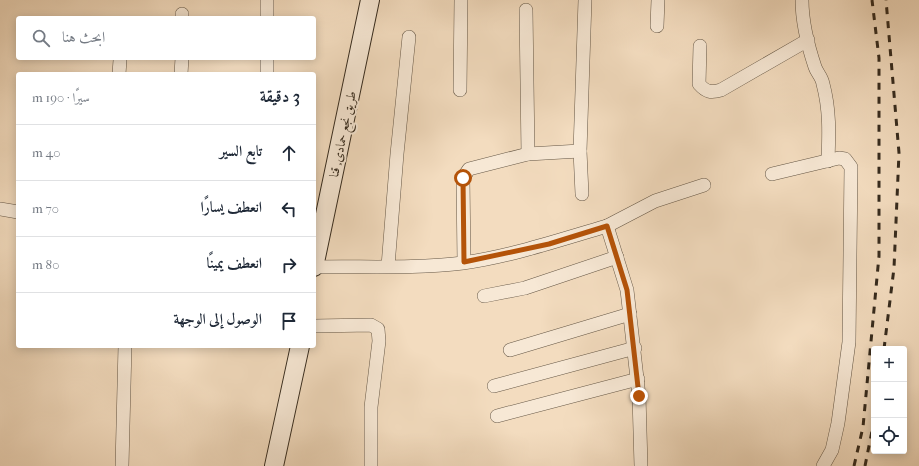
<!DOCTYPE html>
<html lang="ar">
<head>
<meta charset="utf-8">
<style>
  :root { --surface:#fff; --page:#f2f2f3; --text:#1f2937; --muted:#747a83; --line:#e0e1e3 }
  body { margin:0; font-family:"IM FELL French Canon",Amiri,serif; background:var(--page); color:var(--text); direction:rtl }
  .controls { position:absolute; right:12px; bottom:12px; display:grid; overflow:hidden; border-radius:4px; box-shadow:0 2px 10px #0003 }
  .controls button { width:36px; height:36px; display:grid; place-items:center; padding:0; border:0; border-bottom:1px solid var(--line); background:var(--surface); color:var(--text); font:20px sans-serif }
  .stop { position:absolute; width:12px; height:12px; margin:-9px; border:3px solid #b45309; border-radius:50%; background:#fff }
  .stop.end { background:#b45309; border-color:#fff; box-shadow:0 1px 4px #0008 }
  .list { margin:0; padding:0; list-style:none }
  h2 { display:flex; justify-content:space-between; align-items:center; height:52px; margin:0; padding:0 16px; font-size:17px }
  h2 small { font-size:13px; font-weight:400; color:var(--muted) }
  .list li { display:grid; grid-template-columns:26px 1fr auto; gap:12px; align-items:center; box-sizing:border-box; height:56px; padding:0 16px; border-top:1px solid var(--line) }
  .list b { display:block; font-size:15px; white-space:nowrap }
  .list em { font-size:13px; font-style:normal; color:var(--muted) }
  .icon { flex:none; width:22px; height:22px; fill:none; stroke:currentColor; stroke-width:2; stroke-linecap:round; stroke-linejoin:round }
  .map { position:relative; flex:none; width:919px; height:466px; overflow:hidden; direction:ltr }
  .search { position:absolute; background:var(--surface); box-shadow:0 2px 10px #0003; left:16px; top:16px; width:300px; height:44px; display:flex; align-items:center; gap:10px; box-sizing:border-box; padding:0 14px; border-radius:4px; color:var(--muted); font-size:15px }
  .panel { position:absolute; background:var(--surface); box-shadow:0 2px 10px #0003; left:16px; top:72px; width:300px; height:276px; border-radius:4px; direction:rtl }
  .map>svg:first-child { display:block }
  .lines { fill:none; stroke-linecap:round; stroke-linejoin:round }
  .street-casing { stroke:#655746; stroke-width:14 }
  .secondary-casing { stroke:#362b1e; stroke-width:20 }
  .street { stroke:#f7e8d5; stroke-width:13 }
  .secondary { stroke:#f7e8d5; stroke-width:18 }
  .rail { stroke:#362b1e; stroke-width:3; stroke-dasharray:7 7; stroke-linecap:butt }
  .route { stroke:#b45309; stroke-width:5 }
  .labels { text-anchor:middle; stroke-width:4; stroke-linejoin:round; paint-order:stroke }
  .street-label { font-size:13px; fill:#362b1e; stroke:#f7e8d5 }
</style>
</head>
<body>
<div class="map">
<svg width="919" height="466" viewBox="0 0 919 466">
  <rect width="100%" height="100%" fill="#f3dcbf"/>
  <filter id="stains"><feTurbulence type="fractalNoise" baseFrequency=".005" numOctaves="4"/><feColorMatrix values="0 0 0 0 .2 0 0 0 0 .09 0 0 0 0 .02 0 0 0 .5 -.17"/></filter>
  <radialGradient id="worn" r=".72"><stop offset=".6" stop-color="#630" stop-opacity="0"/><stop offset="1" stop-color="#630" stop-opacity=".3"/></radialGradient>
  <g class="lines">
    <defs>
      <g id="street">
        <path d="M267 0V18"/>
        <path d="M802 0C802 22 808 46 815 67 817 73 822 77 823 84 830 110 829 134 828 161"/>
        <path d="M526 10 528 154"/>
        <path d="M182 18V14"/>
        <path d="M657 26 658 0"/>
        <path d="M700 46 699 84C706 92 711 93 721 90L808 40"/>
        <path d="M267 58V74"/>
        <path d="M119 74 120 60"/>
        <path d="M181 74 182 58"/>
        <path d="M460 90 461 0"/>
        <path d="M772 174 839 158 845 159 851 167 849 342 838 423 832 450 823 466"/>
        <path d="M582 194 580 151 585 0"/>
        <path d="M0 209 18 212"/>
        <path d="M607 226 655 201 704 185"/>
        <path d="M464 262 463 178 469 169 528 154 580 151"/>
        <path d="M388 266 397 154 409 37"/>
        <path d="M314 267C363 266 414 269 463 263 512 256 559 240 607 226L627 290 639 396 641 466"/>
        <path d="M484 296 525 288 617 257"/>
        <path d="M314 326 371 325 378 329 379 341 371 407V466"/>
        <path d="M510 350 630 314"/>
        <path d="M494 386 635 348"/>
        <path d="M497 416 638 379"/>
        <path d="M122 466 125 346"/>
      </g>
      <g id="secondary">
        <path d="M314 267 370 0"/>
        <path d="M274 466 300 346"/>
      </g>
    </defs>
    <use href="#street" class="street-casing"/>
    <use href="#secondary" class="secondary-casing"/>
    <use href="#street" class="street"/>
    <use href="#secondary" class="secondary"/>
    <g class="rail">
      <path d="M884 349 894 268 899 153 886 0"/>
      <path d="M854 466 863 427 879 256V58L872 0"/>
      <path d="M865 466 874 421"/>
    </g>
  </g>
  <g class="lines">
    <path class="route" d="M463 178 464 262 549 244 607 226 627 290 639 396"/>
  </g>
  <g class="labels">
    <g class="street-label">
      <text transform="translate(342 134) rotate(-78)" y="5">طريق نجع حمادى, قنا</text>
    </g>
  </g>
  <rect width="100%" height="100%" filter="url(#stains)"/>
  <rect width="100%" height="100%" fill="url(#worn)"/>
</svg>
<div class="controls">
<button>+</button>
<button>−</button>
<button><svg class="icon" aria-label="locate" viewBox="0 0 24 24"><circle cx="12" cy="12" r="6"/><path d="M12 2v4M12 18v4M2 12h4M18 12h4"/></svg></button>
</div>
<div class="stop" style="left:463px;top:178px"></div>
<div class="stop end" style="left:639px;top:396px"></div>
<div class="search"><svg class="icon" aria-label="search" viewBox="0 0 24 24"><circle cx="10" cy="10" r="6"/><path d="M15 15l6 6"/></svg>ابحث هنا</div>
<section class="panel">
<h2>3 دقيقة<small>سيرًا · 190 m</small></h2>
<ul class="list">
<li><svg class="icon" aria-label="ahead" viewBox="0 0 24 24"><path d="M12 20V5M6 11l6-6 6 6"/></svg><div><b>تابع السير</b></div><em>40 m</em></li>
<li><svg class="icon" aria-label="left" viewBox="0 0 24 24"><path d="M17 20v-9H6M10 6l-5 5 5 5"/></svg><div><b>انعطف يسارًا</b></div><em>70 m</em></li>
<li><svg class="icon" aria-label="right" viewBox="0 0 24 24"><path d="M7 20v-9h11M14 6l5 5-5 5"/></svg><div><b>انعطف يمينًا</b></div><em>80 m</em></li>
<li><svg class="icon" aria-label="arrive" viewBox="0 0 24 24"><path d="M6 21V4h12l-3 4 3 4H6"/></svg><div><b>الوصول إلى الوجهة</b></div></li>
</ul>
</section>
</div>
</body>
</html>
